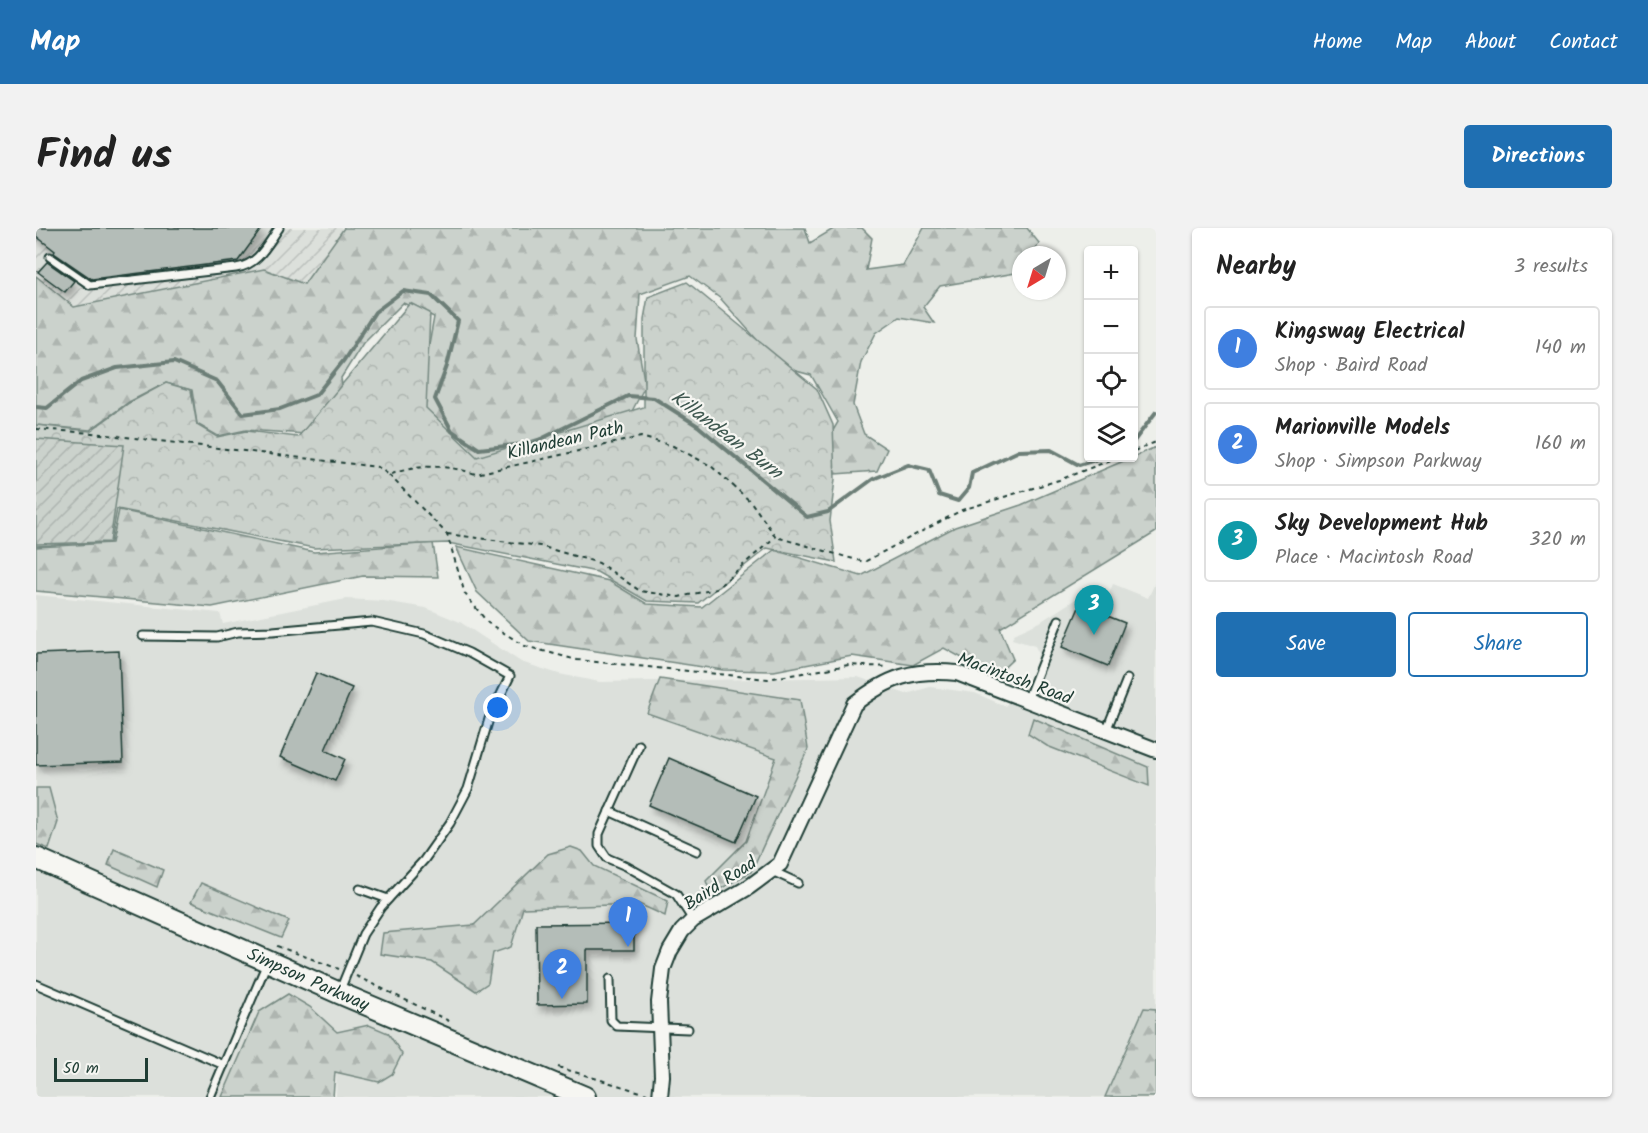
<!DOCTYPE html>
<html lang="en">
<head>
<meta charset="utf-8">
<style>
  :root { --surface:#fff; --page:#f2f2f2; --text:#222; --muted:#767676; --line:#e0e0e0; --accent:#1f6fb2 }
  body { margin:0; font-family:Kalam,sans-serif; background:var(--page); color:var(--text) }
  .controls { position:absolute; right:18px; top:18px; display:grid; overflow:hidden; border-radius:6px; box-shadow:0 2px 4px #0004 }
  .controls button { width:54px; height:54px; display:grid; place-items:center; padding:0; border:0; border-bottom:2px solid var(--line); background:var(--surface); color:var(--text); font:30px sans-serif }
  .compass { position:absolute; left:976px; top:18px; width:54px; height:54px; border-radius:50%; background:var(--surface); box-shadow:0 2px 4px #0004; rotate:218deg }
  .scale { position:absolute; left:18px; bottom:15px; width:94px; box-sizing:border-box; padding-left:6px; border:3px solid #1f3d34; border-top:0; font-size:16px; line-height:21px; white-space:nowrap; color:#1f3d34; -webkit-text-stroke:4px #f6f6f2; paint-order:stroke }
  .you { position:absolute; left:462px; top:480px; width:21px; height:21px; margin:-15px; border:4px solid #fff; border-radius:50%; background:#1a73e8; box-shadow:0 0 0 9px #1a73e833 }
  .badge { display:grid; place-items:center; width:39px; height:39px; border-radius:50%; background:var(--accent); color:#fff; font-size:20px; font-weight:700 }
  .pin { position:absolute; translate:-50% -50px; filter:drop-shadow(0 2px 3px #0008) }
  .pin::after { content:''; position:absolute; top:32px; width:21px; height:18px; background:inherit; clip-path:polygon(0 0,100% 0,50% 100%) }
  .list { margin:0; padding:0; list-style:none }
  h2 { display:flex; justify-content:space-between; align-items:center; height:78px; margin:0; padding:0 24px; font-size:26px }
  h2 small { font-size:20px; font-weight:400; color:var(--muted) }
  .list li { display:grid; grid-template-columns:39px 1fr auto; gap:18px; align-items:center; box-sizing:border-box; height:84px; margin:0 12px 12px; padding:0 12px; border:2px solid var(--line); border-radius:6px }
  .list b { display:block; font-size:22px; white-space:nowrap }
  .list p { margin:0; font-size:20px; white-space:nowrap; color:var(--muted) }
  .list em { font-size:20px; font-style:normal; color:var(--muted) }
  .actions { display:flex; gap:12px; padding:18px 24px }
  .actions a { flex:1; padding:14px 0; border:2px solid var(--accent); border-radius:6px; text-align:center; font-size:21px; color:var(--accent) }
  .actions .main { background:var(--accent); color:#fff }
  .icon { flex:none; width:33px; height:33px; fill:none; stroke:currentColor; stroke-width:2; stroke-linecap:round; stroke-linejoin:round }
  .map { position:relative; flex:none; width:1120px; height:869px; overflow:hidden; border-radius:6px }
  header { display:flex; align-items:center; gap:36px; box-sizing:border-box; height:84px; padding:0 30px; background:var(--accent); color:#fff }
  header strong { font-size:28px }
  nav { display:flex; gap:33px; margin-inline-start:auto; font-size:21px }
  .intro { display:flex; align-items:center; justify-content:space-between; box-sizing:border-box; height:144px; padding:0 36px }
  h1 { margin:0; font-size:42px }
  .button { padding:15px 27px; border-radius:6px; background:var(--accent); color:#fff; font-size:21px; font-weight:700 }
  main { display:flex; gap:36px; padding:0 36px }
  aside { flex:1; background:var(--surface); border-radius:6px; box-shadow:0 2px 4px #0004 }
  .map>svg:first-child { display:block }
  .built { fill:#dce0db }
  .industrial { fill:url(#industrial-furrows) }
  .forest { fill:url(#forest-firs); stroke:#758880; stroke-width:1.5 }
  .park { fill:url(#park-crowns); stroke:#758880; stroke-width:1.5 }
  .garden { fill:url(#garden-furrows); stroke:#758880; stroke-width:1.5 }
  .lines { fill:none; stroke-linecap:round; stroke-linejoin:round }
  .stream { stroke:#6c7e77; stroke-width:4 }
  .building { fill:#b4bdb8; stroke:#1f3d34; stroke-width:1.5; filter:url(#shadow) }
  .lane-casing { stroke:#1f3d34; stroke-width:11 }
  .street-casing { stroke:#1f3d34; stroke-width:18 }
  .secondary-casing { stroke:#1f3d34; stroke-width:24 }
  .path { stroke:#1f3d34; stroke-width:2; stroke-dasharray:4.5 4.5; stroke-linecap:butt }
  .lane { stroke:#f6f6f2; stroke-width:7 }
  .street { stroke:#f6f6f2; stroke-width:14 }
  .secondary { stroke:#f6f6f2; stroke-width:20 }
  .labels { text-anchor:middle; stroke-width:4.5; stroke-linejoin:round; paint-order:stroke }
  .street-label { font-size:18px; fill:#1f3d34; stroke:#f6f6f2 }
  .water-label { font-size:20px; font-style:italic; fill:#3f5850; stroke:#f6f6f2 }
</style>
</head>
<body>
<header>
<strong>Map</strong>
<nav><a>Home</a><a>Map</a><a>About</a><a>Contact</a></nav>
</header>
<div class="intro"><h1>Find us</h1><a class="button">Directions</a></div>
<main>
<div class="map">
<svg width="1120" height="869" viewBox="0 0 1120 869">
  <defs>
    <pattern id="industrial-furrows" width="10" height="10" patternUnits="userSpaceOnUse" patternTransform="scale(1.5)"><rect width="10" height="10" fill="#dce0db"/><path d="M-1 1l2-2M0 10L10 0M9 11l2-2" fill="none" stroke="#bcc1bd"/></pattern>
    <pattern id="forest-firs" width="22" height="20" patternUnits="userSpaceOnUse" patternTransform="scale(1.5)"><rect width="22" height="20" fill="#cbd2cc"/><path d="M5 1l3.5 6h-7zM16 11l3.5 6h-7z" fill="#aeb5b0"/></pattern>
    <pattern id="park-crowns" width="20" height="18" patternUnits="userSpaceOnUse" patternTransform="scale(1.5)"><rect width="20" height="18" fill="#cbd2cc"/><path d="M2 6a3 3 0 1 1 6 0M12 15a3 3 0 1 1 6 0" fill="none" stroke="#aeb5b0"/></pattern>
    <pattern id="garden-furrows" width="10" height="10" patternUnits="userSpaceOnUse" patternTransform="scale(1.5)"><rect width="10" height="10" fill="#cbd2cc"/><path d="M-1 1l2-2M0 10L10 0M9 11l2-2" fill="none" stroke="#aeb5b0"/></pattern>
    <filter id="shadow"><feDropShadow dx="3.5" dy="6" stdDeviation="3" flood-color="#0004"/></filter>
  </defs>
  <rect width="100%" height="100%" fill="#edefea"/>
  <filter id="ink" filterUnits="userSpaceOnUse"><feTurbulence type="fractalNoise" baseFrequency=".0167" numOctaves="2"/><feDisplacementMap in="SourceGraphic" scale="12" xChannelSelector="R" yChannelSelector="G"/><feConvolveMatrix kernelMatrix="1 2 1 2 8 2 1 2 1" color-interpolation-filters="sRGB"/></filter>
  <g filter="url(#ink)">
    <path class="built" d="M1120 353V869H300L301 812 189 869H0V367L184 385 187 396 310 371 348 373 390 380 424 394 485 434 523 446 564 454 822 449 870 466 894 459 939 465 969 478 996 449 1000 439 1002 424 999 418 976 411 978 406 1004 394 1046 367 1069 376 1077 356 1112 370Z"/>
    <path class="industrial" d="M0 0H313L256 103 0 112Z"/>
    <g class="forest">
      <path d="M308 0H769L774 15 799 0H826L836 10 830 42 867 37 888 0H991L1003 15 997 27H985V44L904 58 887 79 898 95 863 89 840 105 825 134 817 177 828 206 851 221 841 243 799 246 791 213 802 194 775 147 745 139 685 71 654 48 604 66 601 111 609 158 592 191 438 243 396 219 385 163 398 89 367 75 327 115 305 150 309 178 270 206 210 202 182 208 161 196 156 162 130 155 93 174 54 202 0 197V48L38 79 228 41 268 56Z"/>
      <path d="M1120 219V304L964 400 977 431 959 448 908 420 877 437 816 428 738 443 687 442 493 413 441 364 420 319 573 353 611 376 666 379 738 322 825 348 919 299 985 277Z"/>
      <path d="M83 282 278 324 397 315 402 349 327 348 176 379 0 363V319L76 315Z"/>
      <path d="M624 451 764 472 772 521 715 644 675 666 670 653 710 613 740 530 611 485Z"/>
      <path d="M997 490 1112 539 1113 558 1011 518 992 506Z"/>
      <path d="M0 560H13L22 594 13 621 0 616Z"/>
      <path d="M535 619 546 623 558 638 632 673 629 688 603 676 487 680 475 719 457 725 452 755 440 763 396 734 344 726 347 705 438 697 512 626Z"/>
      <path d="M78 621 127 642 121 659 72 637Z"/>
      <path d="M165 655 253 693 245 710 155 674Z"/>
      <path d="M252 766 274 779 301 804 333 797 352 805 366 826 356 846 343 854 299 844 297 869H186L223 784Z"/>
      <path d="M1108 780 1120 781V869H1069Z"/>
    </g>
    <path class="park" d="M651 54 781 161 797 197 799 251 794 293 800 334 731 320 662 375 611 373 561 344 412 315 278 320 81 281 75 314 0 318V197L54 203 93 175 130 155 155 162 161 197 181 209 210 203 262 209 374 75 394 85 390 180 441 229 608 179V91L612 69Z"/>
    <path class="garden" d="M0 211 88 217 74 314 0 316Z"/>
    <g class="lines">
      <g class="stream">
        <path d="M0 179 11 180 45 153 81 140 138 134 181 153 207 186 244 181 280 167 308 132 339 84 367 63 395 67 422 93 411 138 399 171 416 203 443 221 497 215 592 168 618 170 662 198 771 289 792 284 837 251 872 237 893 242 903 267 922 273 933 260 936 245 983 223 1015 222 1043 237 1065 230"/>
        <path d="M1098 213 1120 184"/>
      </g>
    </g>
    <g class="building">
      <path d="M0 0H226L202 33 56 51 18 25 19 23 0 8Z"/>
      <path d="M11 34 38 53 29 64 2 44Z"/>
      <path d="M1044 377 1089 395 1072 438 1026 419Z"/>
      <path d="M83 423 87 534 0 537V426Z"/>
      <path d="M280 445 316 460 289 522 309 531 299 553 244 529Z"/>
      <path d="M633 530 720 568 700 614 613 577Z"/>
      <path d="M598 695V722H551V776L501 777 500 696Z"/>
    </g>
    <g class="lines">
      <defs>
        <g id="lane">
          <path d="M14 29 54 57 200 40C222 37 231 17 243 0"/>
          <path d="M107 408 181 409 202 404 237 403 336 394 388 406 433 425 474 448 453 491 432 561 414 595 388 632 345 679 327 706 304 762"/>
          <path d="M991 472 1023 392"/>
          <path d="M1070 503 1091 451"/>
          <path d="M603 517 563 606V618L571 630 590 638 640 666 657 692"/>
          <path d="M573 583 661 623"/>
          <path d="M736 643 762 655"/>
          <path d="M324 661 352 671"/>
          <path d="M574 751 575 792 581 798 652 801"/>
          <path d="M0 756 188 837"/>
          <path d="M174 869 231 735"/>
        </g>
        <path id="street" d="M624 869 626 848 623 774 627 741 634 723 646 703 657 692 713 659 744 636 818 476C853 449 876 441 921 445L1120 522"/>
        <g id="secondary">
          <path id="s1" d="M0 630 303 765 549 869"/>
        </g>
      </defs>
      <use href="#lane" class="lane-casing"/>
      <use href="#street" class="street-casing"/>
      <use href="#secondary" class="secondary-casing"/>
      <g class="path">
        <path d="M0 201 56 205 342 239 353 247C384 236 408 236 440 246L605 209 637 218 675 238 715 274 740 309 828 334 926 282 1023 252 1080 230"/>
        <path d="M1098 223 1120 214"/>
        <path d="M353 247 411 306 429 366 452 395 489 418 541 432 732 451 813 437 852 439"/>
        <path d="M411 306 504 318 563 335 604 363 643 369 680 361 739 309"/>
        <path d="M241 718 303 741"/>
        <path d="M320 748 417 795"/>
        <path d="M522 839 611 866"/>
      </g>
      <use href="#lane" class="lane"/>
      <use href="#street" class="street"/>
      <use href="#secondary" class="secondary"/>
    </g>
  </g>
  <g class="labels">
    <g class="street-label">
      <text transform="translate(529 212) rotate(-13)" y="6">Killandean Path</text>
      <text transform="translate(979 450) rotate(20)" y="6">Macintosh Road</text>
      <text transform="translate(684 655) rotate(-33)" y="6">Baird Road</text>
      <text dy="6" stroke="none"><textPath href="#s1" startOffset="298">Simpson Parkway</textPath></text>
    </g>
    <g class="water-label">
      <text transform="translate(691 206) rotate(37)" y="7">Killandean Burn</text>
    </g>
  </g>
</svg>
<div class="controls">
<button>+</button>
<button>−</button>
<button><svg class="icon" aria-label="locate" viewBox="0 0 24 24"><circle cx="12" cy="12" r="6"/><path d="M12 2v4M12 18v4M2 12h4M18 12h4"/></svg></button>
<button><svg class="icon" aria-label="layers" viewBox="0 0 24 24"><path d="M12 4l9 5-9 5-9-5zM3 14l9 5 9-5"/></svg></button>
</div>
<svg class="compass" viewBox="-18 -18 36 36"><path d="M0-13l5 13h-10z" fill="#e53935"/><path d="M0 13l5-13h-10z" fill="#767676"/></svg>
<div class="scale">50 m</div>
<div class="you"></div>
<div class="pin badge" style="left:592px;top:719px;background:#3f7fe0">1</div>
<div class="pin badge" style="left:526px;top:771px;background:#3f7fe0">2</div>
<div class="pin badge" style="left:1058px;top:407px;background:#0f9aa8">3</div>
</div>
<aside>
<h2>Nearby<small>3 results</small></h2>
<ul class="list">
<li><span class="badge" style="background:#3f7fe0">1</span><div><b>Kingsway Electrical</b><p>Shop · Baird Road</p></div><em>140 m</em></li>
<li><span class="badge" style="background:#3f7fe0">2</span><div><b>Marionville Models</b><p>Shop · Simpson Parkway</p></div><em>160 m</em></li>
<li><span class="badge" style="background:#0f9aa8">3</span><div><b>Sky Development Hub</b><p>Place · Macintosh Road</p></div><em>320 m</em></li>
</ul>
<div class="actions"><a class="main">Save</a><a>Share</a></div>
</aside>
</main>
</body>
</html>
